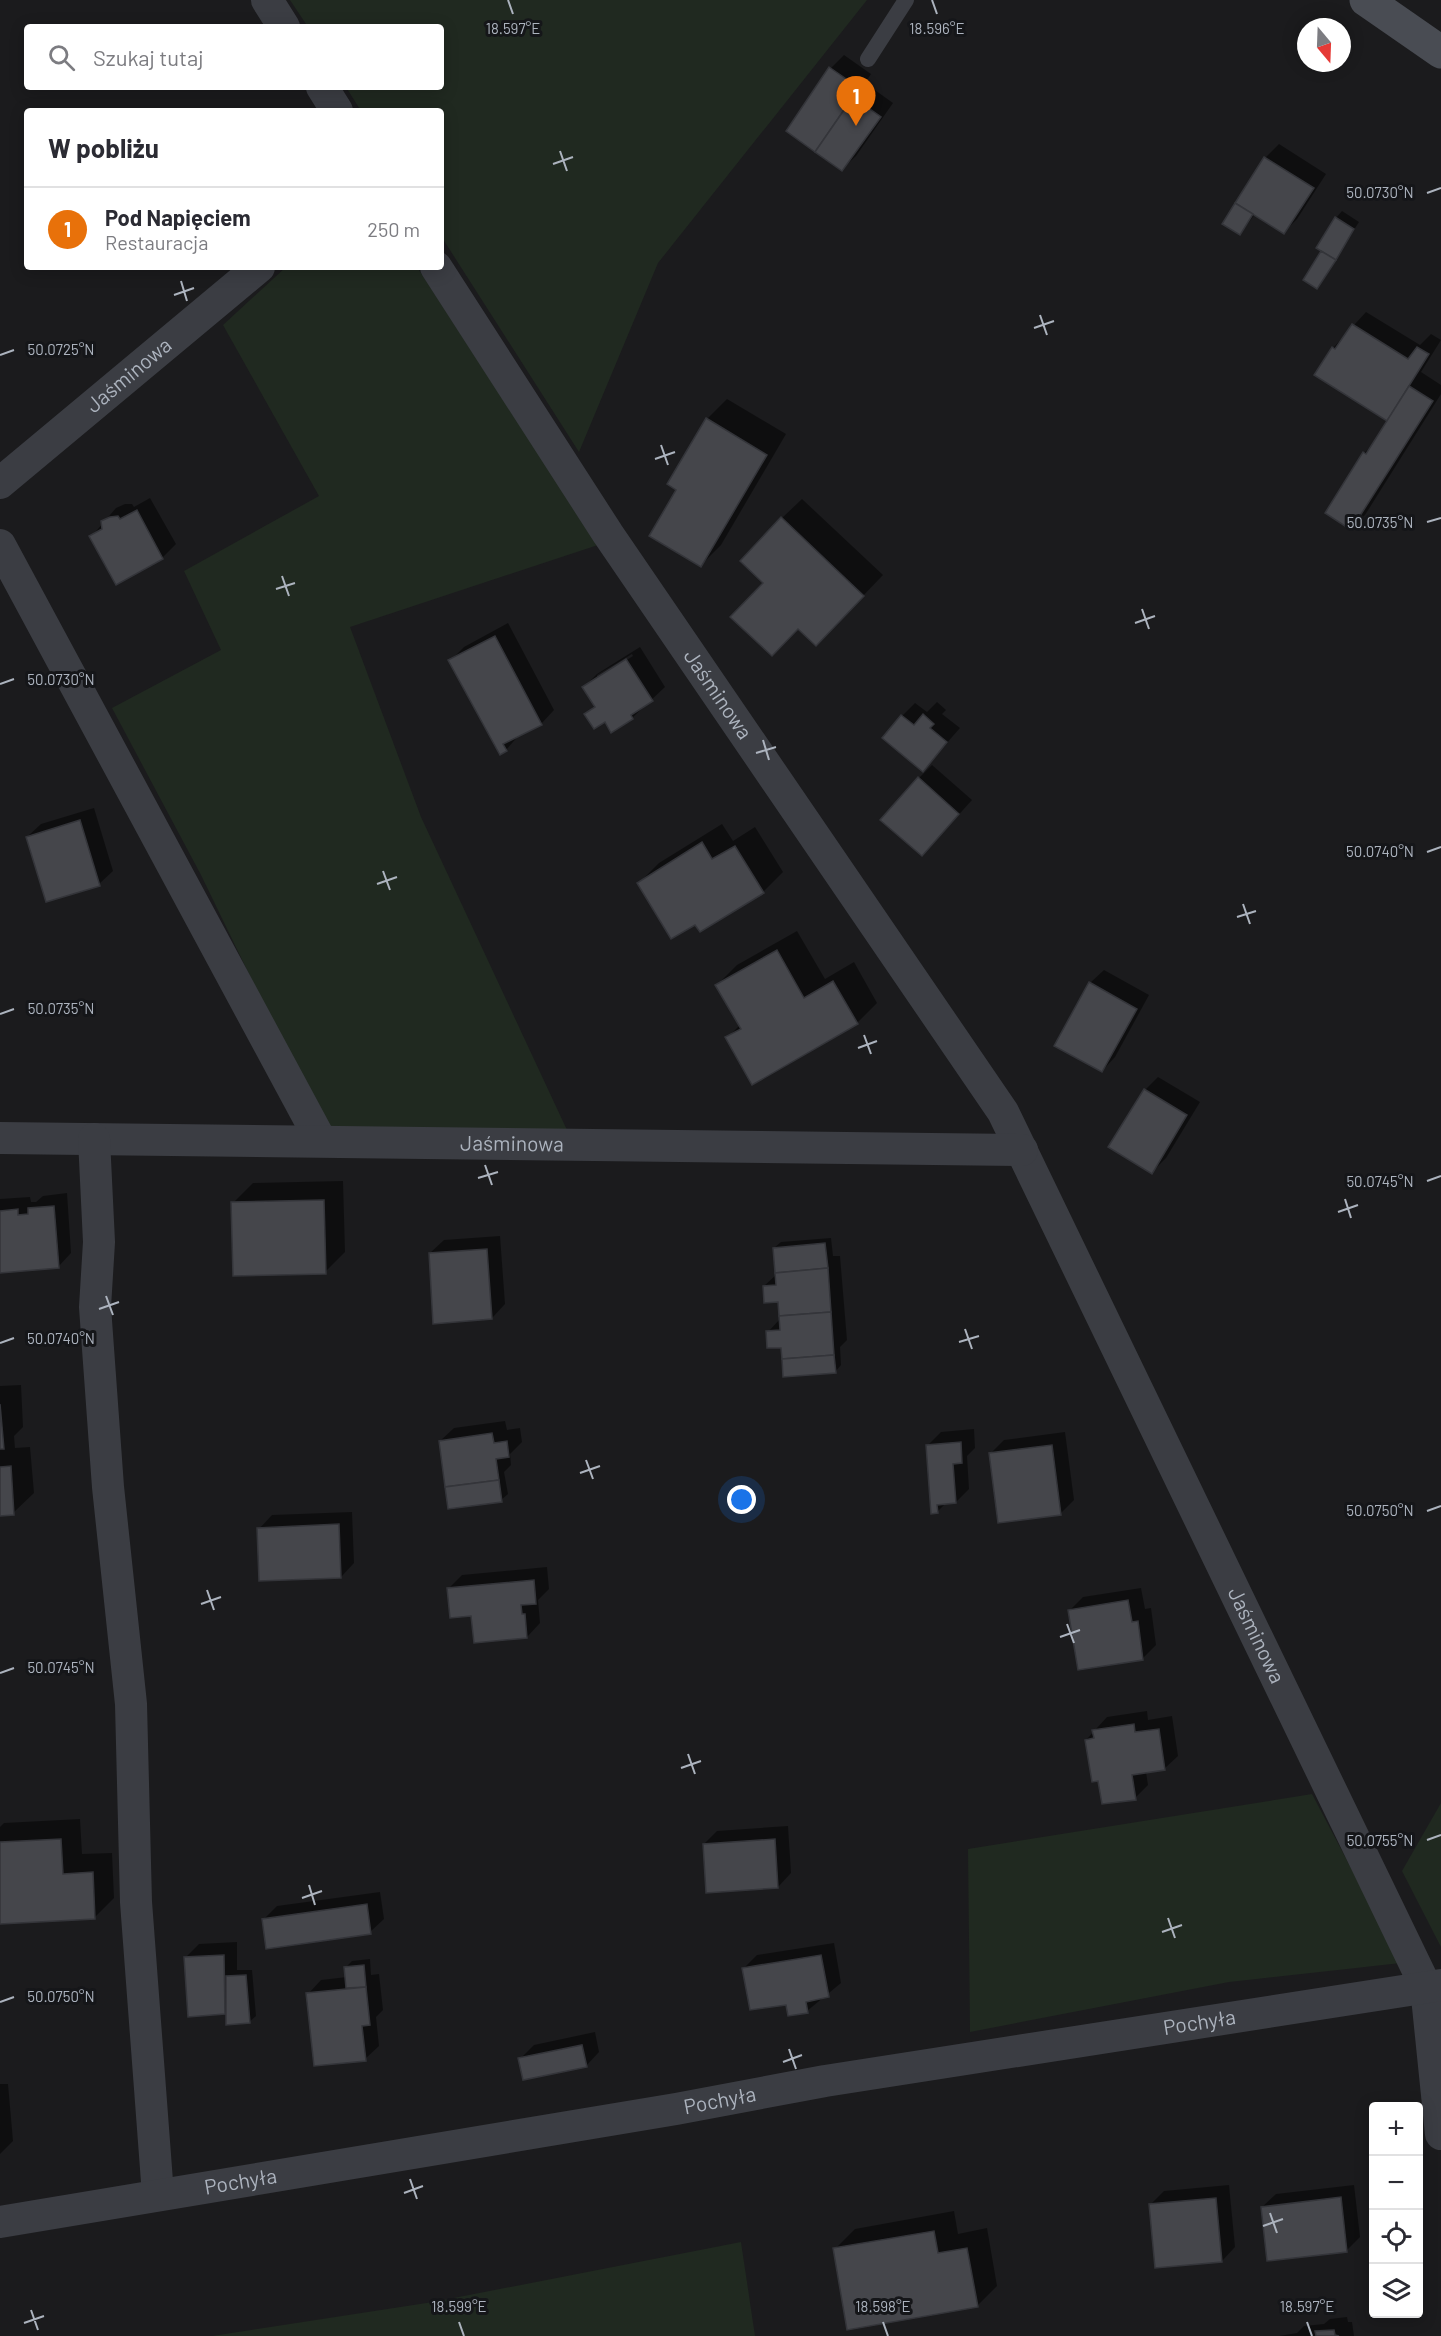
<!DOCTYPE html>
<html lang="pl">
<head>
<meta charset="utf-8">
<style>
  :root { --surface:#fff; --page:#f2f2f3; --text:#2b2b33; --muted:#7c7c81; --line:#e1e1e2; --accent:#ea580c }
  body { margin:0; font-family:Barlow,sans-serif; background:var(--page); color:var(--text) }
  .controls { position:absolute; right:18px; bottom:18px; display:grid; overflow:hidden; border-radius:6px; box-shadow:0 3px 15px #0003 }
  .controls button { width:54px; height:54px; display:grid; place-items:center; padding:0; border:0; border-bottom:2px solid var(--line); background:var(--surface); color:var(--text); font:30px sans-serif }
  .compass { position:absolute; left:1297px; top:18px; width:54px; height:54px; border-radius:50%; background:var(--surface); box-shadow:0 3px 15px #0003; rotate:161deg }
  .you { position:absolute; left:742px; top:1500px; width:21px; height:21px; margin:-15px; border:4px solid #fff; border-radius:50%; background:#1a73e8; box-shadow:0 0 0 9px #1a73e833 }
  .badge { display:grid; place-items:center; width:39px; height:39px; border-radius:50%; background:var(--accent); color:#fff; font-size:20px; font-weight:700 }
  .pin { position:absolute; translate:-50% -50px; filter:drop-shadow(0 2px 3px #0008) }
  .pin::after { content:''; position:absolute; top:32px; width:21px; height:18px; background:inherit; clip-path:polygon(0 0,100% 0,50% 100%) }
  .list { margin:0; padding:0; list-style:none }
  h2 { display:flex; justify-content:space-between; align-items:center; height:78px; margin:0; padding:0 24px; font-size:26px }
  h2 small { font-size:20px; font-weight:400; color:var(--muted) }
  .list li { display:grid; grid-template-columns:39px 1fr auto; gap:18px; align-items:center; box-sizing:border-box; height:84px; padding:0 24px; border-top:2px solid var(--line) }
  .list b { display:block; font-size:22px; white-space:nowrap }
  .list p { margin:0; font-size:20px; white-space:nowrap; color:var(--muted) }
  .list em { font-size:20px; font-style:normal; color:var(--muted) }
  .icon { flex:none; width:33px; height:33px; fill:none; stroke:currentColor; stroke-width:2; stroke-linecap:round; stroke-linejoin:round }
  .map { position:relative; flex:none; width:1441px; height:2336px; overflow:hidden }
  .search { position:absolute; background:var(--surface); box-shadow:0 3px 15px #0003; left:24px; top:24px; width:420px; height:66px; display:flex; align-items:center; gap:15px; box-sizing:border-box; padding:0 21px; border-radius:6px; color:var(--muted); font-size:22px }
  .panel { position:absolute; background:var(--surface); box-shadow:0 3px 15px #0003; left:24px; top:108px; width:420px; height:162px; border-radius:6px }
  .map>svg:first-child { display:block }
  .green { fill:#202920 }
  .shadow { fill:#0007; fill-rule:evenodd }
  .building { fill:#45464b; stroke:#34353a; stroke-width:1.5 }
  .lines { fill:none; stroke-linecap:round; stroke-linejoin:round }
  .lane { stroke:#3b3d43; stroke-width:16 }
  .street { stroke:#3b3d43; stroke-width:32 }
  .secondary { stroke:#494c53; stroke-width:33 }
  .ticks { fill:none; stroke:#acb3be; stroke-width:2 }
  .labels { text-anchor:middle; stroke-width:6; stroke-linejoin:round; paint-order:stroke }
  .street-label { font-size:21px; fill:#acb3be; stroke:#151619 }
  .ticks-label { font-size:15px; text-anchor:middle; fill:#acb3be; stroke:#151619; stroke-width:6; stroke-linejoin:round; paint-order:stroke }
</style>
</head>
<body>
<div class="map">
<svg width="1441" height="2336" viewBox="0 0 1441 2336">
  <rect width="100%" height="100%" fill="#1b1b1d"/>
  <g class="green">
    <path d="M290 0H867L658 263 579 452 441 236V111H361L346 87H441V27H308Z"/>
    <path d="M286 267H417L598 545 350 627 421 817 567 1130 326 1133 201 875 112 708 221 650 184 571 319 496 223 325Z"/>
    <path d="M1312 1794 1401 1963 1229 1982 970 2032 968 1849Z"/>
    <path d="M1441 1803V1947L1402 1871Z"/>
    <path d="M741 2242 755 2336H212L433 2302Z"/>
  </g>
  <g class="shadow">
    <path d="M844 55 871 74 865 83 893 103 856 156 842 169 788 131 831 68Z"/>
    <path d="M1279 144 1326 174 1297 219 1284 232 1255 214 1240 234 1224 223 1265 158Z"/>
    <path d="M1342 211 1359 222 1317 287 1305 280 1323 251 1336 218Z"/>
    <path d="M1366 312 1420 345 1431 334 1441 340 1421 372 1441 385V394L1365 515 1351 528 1364 453 1377 441 1389 421 1333 348Z"/>
    <path d="M727 399 786 434 721 545 701 565 678 489 707 419Z"/>
    <path d="M150 498 176 544 162 558 116 583 91 537 116 508 125 504H132L134 507Z"/>
    <path d="M802 499 883 575 836 624 765 583 782 518Z"/>
    <path d="M508 623 554 710 541 724 519 735 506 750 450 661 464 647Z"/>
    <path d="M640 647 665 687 632 718 605 720 586 714 595 705 584 687 597 674ZM632 654 633 656 597 679V675Z"/>
    <path d="M937 702 946 710 942 714 960 728 923 770 902 716 915 703 927 712Z"/>
    <path d="M932 765 972 800 935 841 919 778Z"/>
    <path d="M94 808 113 871 99 884 47 900 27 837 41 824Z"/>
    <path d="M722 824 733 841 755 827 783 872 763 892 696 923 639 883 659 863Z"/>
    <path d="M797 931 825 979 854 962 877 1003 857 1023 727 1038 740 1025 717 985 737 965Z"/>
    <path d="M1104 970 1149 995 1115 1057 1102 1071 1090 983Z"/>
    <path d="M1158 1077 1200 1102 1166 1158 1152 1172 1145 1090Z"/>
    <path d="M343 1181 345 1252 325 1272 233 1203 253 1183Z"/>
    <path d="M67 1193 71 1253 58 1267 0 1271V1199L30 1197 31 1202H36L43 1196Z"/>
    <path d="M500 1236 505 1304 492 1318 430 1253 444 1240Z"/>
    <path d="M831 1238 833 1256H840L847 1340 840 1347 841 1365 835 1372 782 1346 768 1332 780 1319 779 1301 764 1286 777 1274 774 1248 781 1242Z"/>
    <path d="M21 1385 23 1427 14 1436 15 1448 30 1447 34 1493 13 1513 0 1514V1386Z"/>
    <path d="M505 1421 507 1430 520 1428 522 1442 510 1454 511 1465 504 1472 508 1494 501 1500 440 1441 454 1428Z"/>
    <path d="M974 1429 975 1448 967 1456 969 1489 956 1502 946 1503 937 1512 928 1445 941 1432Z"/>
    <path d="M1065 1432 1074 1500 1060 1514 991 1453 1004 1440Z"/>
    <path d="M352 1512 354 1563 341 1577 259 1529 272 1515Z"/>
    <path d="M547 1567 549 1589 538 1600 540 1623 527 1637 473 1614 449 1588 462 1575Z"/>
    <path d="M1141 1588 1145 1609 1151 1608 1156 1645 1143 1658 1070 1610 1083 1597Z"/>
    <path d="M1147 1711 1148 1720 1172 1716 1178 1756 1164 1769 1146 1772 1148 1785 1135 1798 1100 1779 1086 1740 1107 1717Z"/>
    <path d="M80 1819 82 1854 112 1853 114 1898 94 1918 0 1922V1827L4 1823Z"/>
    <path d="M788 1826 791 1873 778 1887 704 1844 717 1831Z"/>
    <path d="M380 1892 384 1919 370 1932 263 1920 277 1906Z"/>
    <path d="M237 1942V1970H252L256 2016 249 2022 227 2010 224 2013 185 1958 199 1944Z"/>
    <path d="M834 1943 841 1983 807 2011 744 1968 757 1955Z"/>
    <path d="M370 1959 371 1975 379 1974 383 2010 376 2017 379 2046 365 2059 308 1994 321 1980 347 1977 346 1967 352 1961Z"/>
    <path d="M595 2032 599 2052 586 2066 520 2059 534 2045Z"/>
    <path d="M0 2084H8L13 2141 0 2154Z"/>
    <path d="M1229 2185 1235 2247 1222 2261 1150 2205 1164 2191Z"/>
    <path d="M1354 2185 1360 2237 1346 2251 1262 2207 1276 2194Z"/>
    <path d="M954 2211 958 2234 987 2228 997 2286 977 2306 835 2249 855 2229Z"/>
    <path d="M1347 2317 1348 2322H1352L1354 2336H1279L1297 2333 1304 2326 1324 2324 1330 2319Z"/>
  </g>
  <g class="building">
    <path d="M829 67 859 88 815 152 786 131Z"/>
    <path d="M853 97 881 117 842 171 815 152Z"/>
    <path d="M1264 157 1314 188 1284 234 1235 203Z"/>
    <path d="M1235 203 1253 214 1240 235 1222 224Z"/>
    <path d="M1335 217 1354 229 1336 260 1316 248Z"/>
    <path d="M1321 251 1336 260 1317 289 1303 280Z"/>
    <path d="M1352 324 1408 359 1417 347 1429 354 1387 421 1314 375 1332 347 1335 349Z"/>
    <path d="M1409 386 1433 401 1351 530 1325 513 1363 452 1366 454Z"/>
    <path d="M706 418 767 455 701 567 649 536 676 490 667 484Z"/>
    <path d="M137 510 163 559 116 585 89 536 102 529 101 521 110 517 118 516 120 519Z"/>
    <path d="M781 517 864 596 816 646 798 629 772 656 730 617 763 583 740 561Z"/>
    <path d="M495 636 542 725 503 744 507 751 500 755 448 660Z"/>
    <path d="M626 659 653 701 631 715 633 719 611 733 605 722 594 729 584 714 595 707 582 687Z"/>
    <path d="M923 714 934 724 930 728 947 742 923 772 882 738 901 715 914 725Z"/>
    <path d="M918 777 959 814 922 856 880 820Z"/>
    <path d="M80 820 100 886 46 902 26 837Z"/>
    <path d="M702 842 712 859 735 846 764 893 700 932 695 925 671 939 637 883Z"/>
    <path d="M777 950 804 998 833 981 858 1024 752 1085 725 1037 741 1029 715 985Z"/>
    <path d="M1089 982 1137 1009 1102 1072 1054 1046Z"/>
    <path d="M1144 1089 1187 1115 1152 1174 1108 1147Z"/>
    <path d="M324 1200 326 1274 233 1276 231 1202Z"/>
    <path d="M54 1206 59 1268 0 1273V1211L18 1209V1215L28 1214V1208Z"/>
    <path d="M825 1243 828 1268 775 1273 773 1248Z"/>
    <path d="M487 1249 492 1319 433 1324 429 1253Z"/>
    <path d="M828 1268 831 1312 779 1316 778 1302 764 1303 763 1286 776 1285 775 1273Z"/>
    <path d="M831 1312 834 1355 782 1359 781 1348H767L766 1331 780 1330 779 1316Z"/>
    <path d="M834 1355 836 1373 783 1377 782 1359Z"/>
    <path d="M0 1404 4 1449H0Z"/>
    <path d="M492 1433 494 1443 507 1441 509 1457 496 1459 499 1480 445 1487 439 1441Z"/>
    <path d="M961 1442 962 1463 953 1464 956 1503 937 1505 938 1513 931 1514 926 1445Z"/>
    <path d="M1052 1445 1061 1515 998 1523 989 1453Z"/>
    <path d="M11 1466 14 1515 0 1516V1467Z"/>
    <path d="M499 1480 502 1502 448 1509 445 1487Z"/>
    <path d="M339 1524 341 1578 259 1581 257 1528Z"/>
    <path d="M534 1580 536 1604 521 1605 522 1614H525L527 1638 474 1643 471 1616 450 1618 447 1588Z"/>
    <path d="M1128 1600 1132 1622 1138 1621 1143 1660 1078 1670 1068 1610Z"/>
    <path d="M1134 1724 1135 1732 1159 1729 1165 1770 1132 1775 1136 1800 1102 1804 1098 1781 1092 1782 1085 1740 1094 1738 1092 1730Z"/>
    <path d="M61 1839 63 1874 93 1872 95 1919 0 1924V1842Z"/>
    <path d="M775 1839 778 1888 706 1893 703 1844Z"/>
    <path d="M367 1904 371 1934 266 1949 262 1919Z"/>
    <path d="M224 1955 225 2014 188 2017 184 1957Z"/>
    <path d="M821 1955 829 1997 806 2002 808 2013 788 2016 786 2005 750 2010 742 1968Z"/>
    <path d="M364 1965 366 1987 346 1988 344 1967Z"/>
    <path d="M246 1975 250 2023 226 2025V1976Z"/>
    <path d="M366 1987 370 2025 362 2026 366 2061 314 2066 306 1993Z"/>
    <path d="M582 2045 587 2067 523 2080 518 2058Z"/>
    <path d="M1341 2197 1347 2252 1267 2261 1261 2207Z"/>
    <path d="M1216 2198 1222 2262 1155 2268 1149 2204Z"/>
    <path d="M934 2231 938 2253 967 2248 978 2307 847 2330 833 2248Z"/>
    <path d="M1334 2330 1335 2335 1339 2336H1316L1315 2331Z"/>
  </g>
  <g class="lines">
    <path class="lane" d="M868 59 906 0"/>
    <g class="street">
      <path d="M267 0 284 27"/>
      <path d="M322 87 337 111"/>
      <path id="s1" d="M436 267 608 534 1003 1112 1426 1987 1441 2134"/>
      <path id="s2" d="M0 483 259 267"/>
      <path d="M0 545 321 1141"/>
      <path id="s3" d="M0 1138 1022 1150"/>
      <path d="M94 1139 99 1242 95 1307 108 1487 131 1704 136 1902 158 2195"/>
      <path id="s4" d="M0 2222 676 2109 825 2081 1441 1985"/>
    </g>
    <path class="secondary" d="M1366 0 1441 52"/>
  </g>
  <path class="ticks" d="M508 0 513 14M932 0 937 14M560 151 567 171M553 164 573 157M1427 193 1441 188M181 281 187 301M174 295 194 288M1040 315 1047 335M1034 328 1054 321M0 355 14 350M661 445 668 465M655 459 675 452M1427 522 1441 518M282 576 289 596M276 589 295 583M1142 609 1149 629M1135 623 1155 616M0 684 14 679M763 740 769 760M756 753 776 747M1427 852 1441 847M383 871 390 890M377 884 397 877M1243 904 1250 924M1237 917 1256 911M0 1014 14 1009M864 1035 871 1054M858 1048 877 1041M485 1165 492 1185M478 1178 498 1172M1427 1181 1441 1176M1345 1199 1351 1218M1338 1212 1358 1205M106 1296 113 1315M99 1309 119 1302M965 1329 972 1349M959 1342 979 1336M0 1343 14 1338M586 1460 593 1479M580 1473 600 1466M1427 1511 1441 1506M207 1590 214 1610M201 1604 221 1597M1067 1624 1074 1643M1060 1637 1080 1630M0 1673 14 1668M688 1754 695 1774M681 1768 701 1761M1427 1840 1441 1835M309 1885 315 1905M302 1898 322 1891M1168 1918 1175 1938M1162 1932 1182 1925M0 2002 14 1997M789 2049 796 2069M783 2062 802 2055M410 2179 417 2199M404 2193 423 2186M1270 2213 1277 2233M1263 2226 1283 2219M31 2310 38 2330M459 2322 464 2336M883 2322 888 2336M1307 2322 1312 2336M24 2323 44 2316"/>
  <g class="labels">
    <g class="street-label">
      <text dy="7" stroke="none"><textPath href="#s2" startOffset="168">Jaśminowa</textPath></text>
      <text dy="7" stroke="none"><textPath href="#s1" startOffset="512">Jaśminowa</textPath></text>
      <text dy="7" stroke="none"><textPath href="#s3" startOffset="512">Jaśminowa</textPath></text>
      <text dy="7" stroke="none"><textPath href="#s1" startOffset="1599">Jaśminowa</textPath></text>
      <text dy="7" stroke="none"><textPath href="#s4" startOffset="1216">Pochyła</textPath></text>
      <text dy="7" stroke="none"><textPath href="#s4" startOffset="730">Pochyła</textPath></text>
      <text dy="7" stroke="none"><textPath href="#s4" startOffset="244">Pochyła</textPath></text>
    </g>
  </g>
  <g class="ticks-label">
    <text x="513" y="34">18.597°E</text>
    <text x="937" y="34">18.596°E</text>
    <text x="1380" y="198">50.0730°N</text>
    <text x="61" y="355">50.0725°N</text>
    <text x="1380" y="528">50.0735°N</text>
    <text x="61" y="685">50.0730°N</text>
    <text x="1380" y="857">50.0740°N</text>
    <text x="61" y="1014">50.0735°N</text>
    <text x="1380" y="1187">50.0745°N</text>
    <text x="61" y="1344">50.0740°N</text>
    <text x="1380" y="1516">50.0750°N</text>
    <text x="61" y="1673">50.0745°N</text>
    <text x="1380" y="1846">50.0755°N</text>
    <text x="61" y="2002">50.0750°N</text>
    <text x="459" y="2312">18.599°E</text>
    <text x="883" y="2312">18.598°E</text>
    <text x="1307" y="2312">18.597°E</text>
  </g>
</svg>
<div class="controls">
<button>+</button>
<button>−</button>
<button><svg class="icon" aria-label="locate" viewBox="0 0 24 24"><circle cx="12" cy="12" r="6"/><path d="M12 2v4M12 18v4M2 12h4M18 12h4"/></svg></button>
<button><svg class="icon" aria-label="layers" viewBox="0 0 24 24"><path d="M12 4l9 5-9 5-9-5zM3 14l9 5 9-5"/></svg></button>
</div>
<svg class="compass" viewBox="-18 -18 36 36"><path d="M0-13l5 13h-10z" fill="#e53935"/><path d="M0 13l5-13h-10z" fill="#7c7c81"/></svg>
<div class="you"></div>
<div class="pin badge" style="left:856px;top:126px;background:#e8710a">1</div>
<div class="search"><svg class="icon" aria-label="search" viewBox="0 0 24 24"><circle cx="10" cy="10" r="6"/><path d="M15 15l6 6"/></svg>Szukaj tutaj</div>
<section class="panel">
<h2>W pobliżu<small></small></h2>
<ul class="list">
<li><span class="badge" style="background:#e8710a">1</span><div><b>Pod Napięciem</b><p>Restauracja</p></div><em>250 m</em></li>
</ul>
</section>
</div>
</body>
</html>
